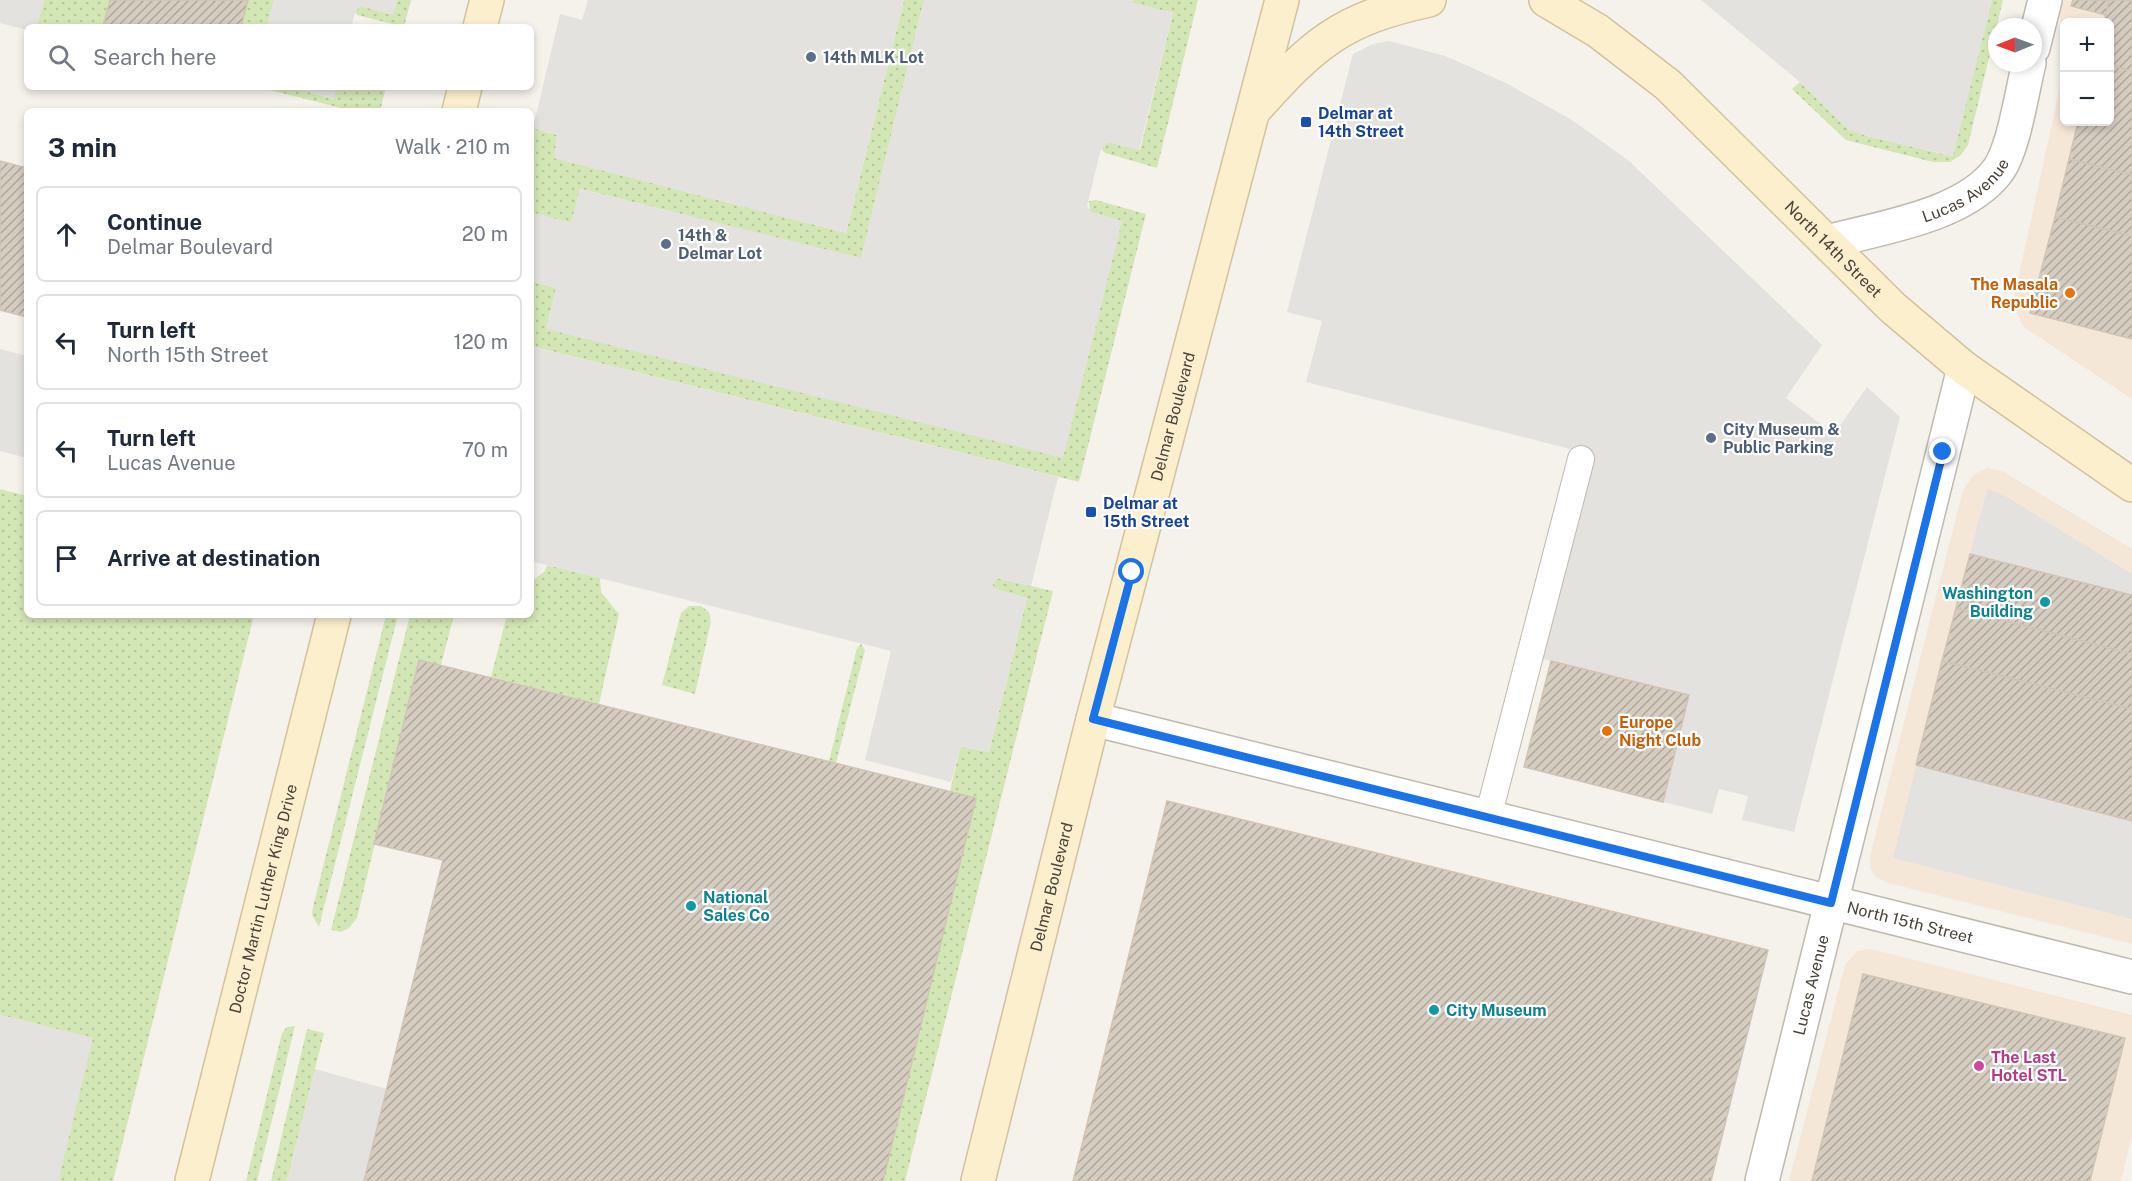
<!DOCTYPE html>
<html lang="en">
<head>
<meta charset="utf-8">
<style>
  :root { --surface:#fff; --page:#f2f2f3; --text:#1f2937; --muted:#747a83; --line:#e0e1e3 }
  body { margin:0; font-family:"Public Sans",sans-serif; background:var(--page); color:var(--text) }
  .controls { position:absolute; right:18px; top:18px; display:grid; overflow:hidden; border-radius:9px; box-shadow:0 3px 9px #0003 }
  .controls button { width:54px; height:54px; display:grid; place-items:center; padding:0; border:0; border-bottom:2px solid var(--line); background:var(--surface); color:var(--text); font:30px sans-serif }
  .compass { position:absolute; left:1988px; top:18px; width:54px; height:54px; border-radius:50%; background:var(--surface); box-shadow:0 3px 9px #0003; rotate:269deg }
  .stop { position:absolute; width:18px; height:18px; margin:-14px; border:4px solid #1a73e8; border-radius:50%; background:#fff }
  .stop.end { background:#1a73e8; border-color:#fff; box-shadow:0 2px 6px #0008 }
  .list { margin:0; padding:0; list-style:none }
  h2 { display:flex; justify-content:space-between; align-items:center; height:78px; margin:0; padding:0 24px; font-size:26px }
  h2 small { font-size:20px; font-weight:400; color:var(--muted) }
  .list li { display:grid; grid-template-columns:39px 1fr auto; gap:18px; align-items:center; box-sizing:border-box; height:96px; margin:0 12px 12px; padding:0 12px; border:2px solid var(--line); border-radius:9px }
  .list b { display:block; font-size:22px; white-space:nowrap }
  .list p { margin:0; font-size:20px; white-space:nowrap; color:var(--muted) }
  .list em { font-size:20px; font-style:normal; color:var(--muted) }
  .icon { flex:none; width:33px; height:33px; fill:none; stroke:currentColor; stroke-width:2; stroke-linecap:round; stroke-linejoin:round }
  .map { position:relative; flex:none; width:2132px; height:1181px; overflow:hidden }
  .search { position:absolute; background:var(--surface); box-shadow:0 3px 9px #0003; left:24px; top:24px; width:510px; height:66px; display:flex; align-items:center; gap:15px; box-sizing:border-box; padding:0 21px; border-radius:9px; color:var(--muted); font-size:22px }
  .panel { position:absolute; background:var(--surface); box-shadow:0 3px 9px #0003; left:24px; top:108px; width:510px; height:510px; border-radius:9px }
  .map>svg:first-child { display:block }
  .commercial { fill:#f5e7d8 }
  .grass { fill:url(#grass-dots) }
  .parking { fill:#e4e2df }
  .building { fill:url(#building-hatch); stroke:#d1c4b4; stroke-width:1.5 }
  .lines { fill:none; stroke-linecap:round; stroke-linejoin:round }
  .lane-casing { stroke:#c0b9ae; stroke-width:28 }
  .street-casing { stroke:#c0b9ae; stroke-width:36 }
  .secondary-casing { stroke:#d2c29d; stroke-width:36 }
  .lane { stroke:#fff; stroke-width:26 }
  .street { stroke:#fff; stroke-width:33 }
  .secondary { stroke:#fcefce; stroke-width:33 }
  .route { stroke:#1a73e8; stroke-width:8 }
  .service-dot { fill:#5c6f8a; stroke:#fff; stroke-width:2 }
  .transit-dot { fill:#1a4fb4; stroke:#fff; stroke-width:2 }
  .food-dot { fill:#e8710a; stroke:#fff; stroke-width:2 }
  .culture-dot { fill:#0f9aa8; stroke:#fff; stroke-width:2 }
  .hotel-dot { fill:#d1479c; stroke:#fff; stroke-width:2 }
  .labels { text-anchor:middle; stroke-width:4.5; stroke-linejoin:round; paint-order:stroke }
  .service-label { font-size:16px; font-weight:bold; fill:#4e5e75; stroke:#fff; text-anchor:start }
  .transit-label { font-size:16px; font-weight:bold; fill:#164399; stroke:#fff; text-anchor:start }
  .street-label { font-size:16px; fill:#494239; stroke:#fff }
  .food-label { font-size:16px; font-weight:bold; fill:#c56008; stroke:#fff; text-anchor:end }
  .culture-label { font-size:16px; font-weight:bold; fill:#0d838f; stroke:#fff; text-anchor:start }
  .hotel-label { font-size:16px; font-weight:bold; fill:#b23c85; stroke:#fff; text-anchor:start }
</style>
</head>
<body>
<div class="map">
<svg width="2132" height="1181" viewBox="0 0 2132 1181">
  <defs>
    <pattern id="grass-dots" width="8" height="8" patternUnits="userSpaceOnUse" patternTransform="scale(1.5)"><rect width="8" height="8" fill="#d3e7b6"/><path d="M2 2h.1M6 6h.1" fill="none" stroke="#b7c79d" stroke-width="1.8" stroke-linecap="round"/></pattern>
    <pattern id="building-hatch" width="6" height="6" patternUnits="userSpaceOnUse" patternTransform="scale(1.5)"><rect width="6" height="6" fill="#d6cdc1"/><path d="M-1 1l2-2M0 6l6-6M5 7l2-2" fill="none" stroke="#b0a89e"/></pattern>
  </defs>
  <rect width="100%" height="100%" fill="#f5f1eb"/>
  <g class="commercial">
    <path d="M2061 0H2132V399L2024 327 2017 314 2014 298 2064 68V122H2110V22H2064V29L2058 12Z"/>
    <path d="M1987 468 2002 471 2132 549V944L1888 883 1876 877 1870 868V856L1963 490 1973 475Z"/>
    <path d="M1871 949 2132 1015V1135L2121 1181H1789L1845 965 1857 951Z"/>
  </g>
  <g class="grass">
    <path d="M44 0H110L103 27H37Z"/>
    <path d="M248 0H274L267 27H241Z"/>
    <path d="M397 0H411L404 27 357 15 355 12 360 6 393 14Z"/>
    <path d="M904 0H924L861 259 581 189 571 223 535 214 531 229V138L533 128 557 135 555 158 846 233Z"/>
    <path d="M1133 0H1198L1157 168 1105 153 1101 149 1108 142 1140 150 1173 13 1132 3Z"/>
    <path d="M1992 0H2003L1968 145 1961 155 1950 162H1933L1846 140 1792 89 1800 82 1848 129 1867 136 1952 156Z"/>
    <path d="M258 87H291L333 99 336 87H386L380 111H353Z"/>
    <path d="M1096 200 1146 214 1079 482 531 346V281L556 288 546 329 1121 221 1090 212 1089 201Z"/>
    <path d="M0 489 27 496V615H254L113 1181H58L92 1038 0 1015Z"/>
    <path d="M547 565 600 578 601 592 619 614 599 704 491 677 507 615H531V582L545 571Z"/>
    <path d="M997 578 1053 591 905 1181H883L976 798 950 791 960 748 965 747 989 752 1027 598 995 589 992 586Z"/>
    <path d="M689 606H701L709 612 711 621 695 694 662 685 681 613Z"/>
    <path d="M386 615H398L319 927 312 915 313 907Z"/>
    <path d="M410 615H454L441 665 419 660 357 918 349 928 341 932 331 930Z"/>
    <path d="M861 644 865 650 836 763 829 761 857 648Z"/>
    <path d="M295 1026 257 1181H246L282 1033 287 1027Z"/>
    <path d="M307 1029 324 1033 287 1181H271Z"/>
  </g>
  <g class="parking">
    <path d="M0 0H44L37 27H27V30L0 23Z"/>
    <path d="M274 0H397L393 15 360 6 356 10 351 27H267Z"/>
    <path d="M588 0H904L846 233 554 158 557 135 533 128 560 14 582 20Z"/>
    <path d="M924 0H1133L1132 3 1173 13 1139 150 1108 142 1101 149 1087 206 1091 212 1122 221 1063 458 546 329 556 288 531 281V229L535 213 571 223 580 189 861 258Z"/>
    <path d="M1701 0H1992L1953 156 1867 136 1848 129 1800 82Z"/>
    <path d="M1389 41 1445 56 1504 82 1572 120 1629 161 1822 345 1786 398 1834 434 1867 387 1900 417 1794 832 1742 820 1748 796 1719 789 1712 814 1663 802 1689 695 1523 654 1574 450 1306 382 1322 321 1287 312 1353 54 1373 44Z"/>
    <path d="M291 87H336L334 99Z"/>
    <path d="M531 346 1058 477 1031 586 997 578 992 586 995 589 1027 598 989 752 965 747 960 748 951 782 865 760 891 651 531 561Z"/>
    <path d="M0 349 27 356V458L0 451Z"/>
    <path d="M1987 489 2002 494 2132 574V595L1970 554Z"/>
    <path d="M1916 765 2132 821V919L1893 858Z"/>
    <path d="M0 1015 93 1038 58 1181H0Z"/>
    <path d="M315 1069 387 1089 364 1181H287Z"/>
  </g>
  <g class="building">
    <path d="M110 0H248L241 27H103Z"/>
    <path d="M2073 0H2109L2106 15 2071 6Z"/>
    <path d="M2109 0H2132V71L2110 65V22H2104Z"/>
    <path d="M2110 65 2132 71V175L2069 159 2078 122H2110Z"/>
    <path d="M2069 159 2132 175V236L2055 217Z"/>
    <path d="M0 161 27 168V317L0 310Z"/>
    <path d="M2055 217 2132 236V339L2030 313Z"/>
    <path d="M1970 554 2132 595V654L1956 608Z"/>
    <path d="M1956 608 2132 654V709L1942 661Z"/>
    <path d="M419 660 976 798 883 1181H364L443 860 374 844Z"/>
    <path d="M1551 661 1689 695 1663 802 1524 767Z"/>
    <path d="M1942 661 2132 709V821L1916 765Z"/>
    <path d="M1167 801 1768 950 1711 1181H1073Z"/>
    <path d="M1863 974 2125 1038 2090 1181H1812Z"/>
  </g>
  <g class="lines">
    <defs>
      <path id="lane" d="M1488 817 1581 459"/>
      <g id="street">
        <path d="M2033 48 2045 0"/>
        <path id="s1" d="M1827 242C1879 228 1966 216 1999 169 2014 147 2022 91 2029 63"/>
        <path id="s2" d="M1093 719 2132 977"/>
        <path id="s3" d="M1762 1181 1964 368"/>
      </g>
      <g id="secondary">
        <path id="s4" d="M1546 0 1598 31 1668 85 1892 307 1964 368 2132 485"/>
        <path d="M480 27 487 0"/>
        <path d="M1255 109C1314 43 1341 19 1429 0"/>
        <path d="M459 111 465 87"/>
        <path id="s5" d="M192 1181 334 615"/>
        <path id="s6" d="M978 1181 1093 719 1282 0"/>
      </g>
    </defs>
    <use href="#lane" class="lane-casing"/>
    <use href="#street" class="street-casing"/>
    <use href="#secondary" class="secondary-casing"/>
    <use href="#lane" class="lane"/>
    <use href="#street" class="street"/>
    <use href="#secondary" class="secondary"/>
  </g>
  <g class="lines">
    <path class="route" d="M1132 572 1093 719 1831 903 1943 452"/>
  </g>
  <g class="service-dot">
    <circle cx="811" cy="57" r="6"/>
    <circle cx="666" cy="244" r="6"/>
    <circle cx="1711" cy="438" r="6"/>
  </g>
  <g class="transit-dot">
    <rect x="1300" y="116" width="12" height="12" rx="3"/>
    <rect x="1085" y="506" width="12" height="12" rx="3"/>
  </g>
  <g class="food-dot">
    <circle cx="2070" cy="293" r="6"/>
    <circle cx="1607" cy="731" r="6"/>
  </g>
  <g class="culture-dot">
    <circle cx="2045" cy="602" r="6"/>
    <circle cx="691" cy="906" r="6"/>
    <circle cx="1434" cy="1010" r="6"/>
  </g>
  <circle class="hotel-dot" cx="1979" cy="1066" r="6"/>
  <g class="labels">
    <g class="service-label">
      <text x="823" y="63">14th MLK Lot</text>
      <text x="678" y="241">14th &amp;<tspan x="678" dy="18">Delmar Lot</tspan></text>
      <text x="1723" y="435">City Museum &amp;<tspan x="1723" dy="18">Public Parking</tspan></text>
    </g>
    <g class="transit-label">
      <text x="1318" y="119">Delmar at<tspan x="1318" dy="18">14th Street</tspan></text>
      <text x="1103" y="509">Delmar at<tspan x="1103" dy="18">15th Street</tspan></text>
    </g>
    <g class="street-label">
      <text dy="6" stroke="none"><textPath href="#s1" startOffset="150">Lucas Avenue</textPath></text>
      <text dy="6" stroke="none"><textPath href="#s4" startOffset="382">North 14th Street</textPath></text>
      <text dy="6" stroke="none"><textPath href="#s6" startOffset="789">Delmar Boulevard</textPath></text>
      <text dy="6" stroke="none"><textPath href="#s6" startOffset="303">Delmar Boulevard</textPath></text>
      <text dy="6" stroke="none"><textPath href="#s5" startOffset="291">Doctor Martin Luther King Drive</textPath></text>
      <text dy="6" stroke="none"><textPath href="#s2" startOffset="842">North 15th Street</textPath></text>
      <text dy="6" stroke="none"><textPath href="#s3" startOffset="202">Lucas Avenue</textPath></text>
    </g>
    <g class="food-label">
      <text x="2058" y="290">The Masala<tspan x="2058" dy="18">Republic</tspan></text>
      <text x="1619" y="728" text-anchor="start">Europe<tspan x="1619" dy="18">Night Club</tspan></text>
    </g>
    <g class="culture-label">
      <text x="2033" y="599" text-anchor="end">Washington<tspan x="2033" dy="18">Building</tspan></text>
      <text x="703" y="903">National<tspan x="703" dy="18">Sales Co</tspan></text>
      <text x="1446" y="1016">City Museum</text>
    </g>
    <g class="hotel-label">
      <text x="1991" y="1063">The Last<tspan x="1991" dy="18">Hotel STL</tspan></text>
    </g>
  </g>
</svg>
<div class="controls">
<button>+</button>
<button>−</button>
</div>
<svg class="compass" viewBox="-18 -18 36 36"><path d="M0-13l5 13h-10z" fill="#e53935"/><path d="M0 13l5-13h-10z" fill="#747a83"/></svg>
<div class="stop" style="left:1132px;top:572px"></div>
<div class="stop end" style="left:1943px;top:452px"></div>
<div class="search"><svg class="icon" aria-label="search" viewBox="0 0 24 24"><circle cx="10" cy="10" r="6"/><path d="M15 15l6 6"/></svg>Search here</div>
<section class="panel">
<h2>3 min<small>Walk · 210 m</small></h2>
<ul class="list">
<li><svg class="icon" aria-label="ahead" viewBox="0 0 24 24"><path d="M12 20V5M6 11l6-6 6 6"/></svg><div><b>Continue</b><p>Delmar Boulevard</p></div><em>20 m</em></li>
<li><svg class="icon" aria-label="left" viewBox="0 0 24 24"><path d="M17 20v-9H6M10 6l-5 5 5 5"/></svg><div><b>Turn left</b><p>North 15th Street</p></div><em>120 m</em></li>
<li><svg class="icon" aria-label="left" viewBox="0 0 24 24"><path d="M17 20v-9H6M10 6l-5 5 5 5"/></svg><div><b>Turn left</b><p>Lucas Avenue</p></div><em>70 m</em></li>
<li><svg class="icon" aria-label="arrive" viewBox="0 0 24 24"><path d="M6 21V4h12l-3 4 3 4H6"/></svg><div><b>Arrive at destination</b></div></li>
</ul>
</section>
</div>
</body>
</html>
